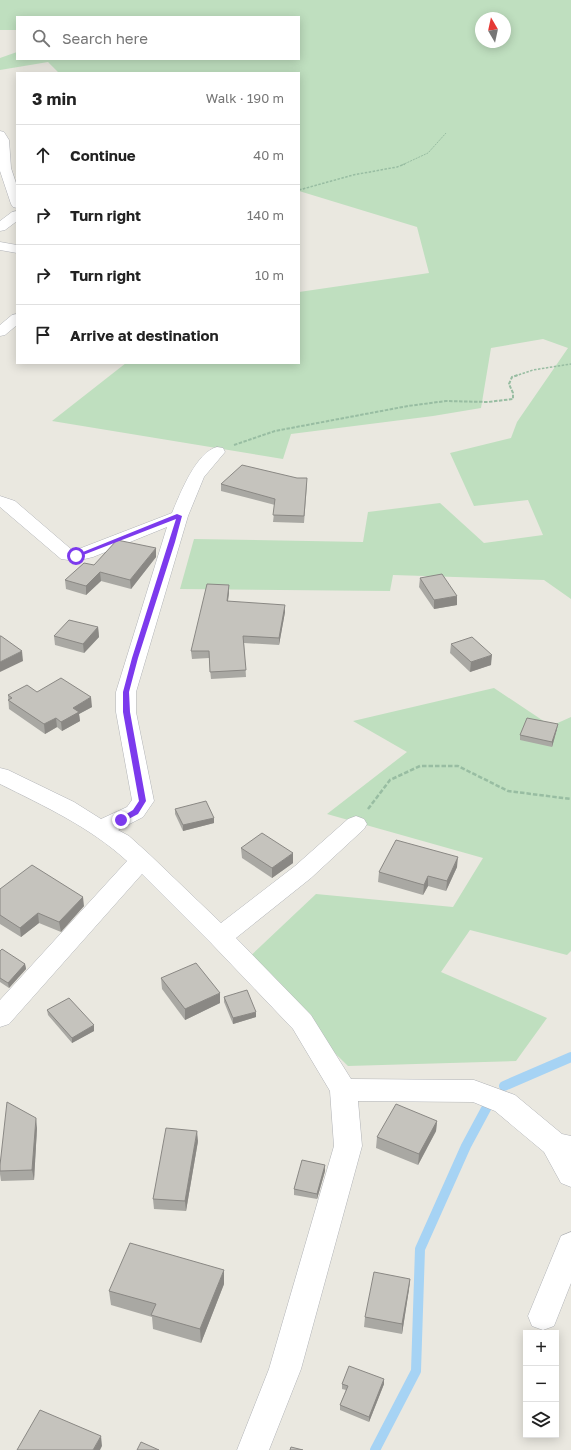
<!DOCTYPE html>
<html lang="en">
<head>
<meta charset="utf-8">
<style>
  :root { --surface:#fff; --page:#f2f2f2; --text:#222; --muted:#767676; --line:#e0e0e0 }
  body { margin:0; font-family:"Golos Text",sans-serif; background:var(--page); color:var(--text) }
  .controls { position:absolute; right:12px; bottom:12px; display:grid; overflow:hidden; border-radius:0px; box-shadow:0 2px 10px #0003 }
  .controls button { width:36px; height:36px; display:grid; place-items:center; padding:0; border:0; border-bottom:1px solid var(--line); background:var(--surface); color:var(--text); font:20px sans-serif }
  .compass { position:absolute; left:475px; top:12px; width:36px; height:36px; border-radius:50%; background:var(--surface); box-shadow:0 2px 10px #0003; rotate:351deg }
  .stop { position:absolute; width:12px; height:12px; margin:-9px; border:3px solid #7c3aed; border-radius:50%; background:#fff }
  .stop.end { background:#7c3aed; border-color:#fff; box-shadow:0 1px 4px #0008 }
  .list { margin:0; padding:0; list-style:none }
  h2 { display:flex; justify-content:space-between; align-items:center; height:52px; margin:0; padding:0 16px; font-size:17px }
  h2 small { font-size:13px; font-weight:400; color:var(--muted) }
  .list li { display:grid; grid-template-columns:26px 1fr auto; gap:12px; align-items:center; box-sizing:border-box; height:60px; padding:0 16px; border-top:1px solid var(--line) }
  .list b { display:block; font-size:15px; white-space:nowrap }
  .list em { font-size:13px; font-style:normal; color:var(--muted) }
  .icon { flex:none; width:22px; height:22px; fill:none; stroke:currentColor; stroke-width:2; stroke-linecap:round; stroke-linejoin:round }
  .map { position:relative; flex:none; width:571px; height:1450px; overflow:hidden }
  .search { position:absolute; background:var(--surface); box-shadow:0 2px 10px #0003; left:16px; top:16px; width:284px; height:44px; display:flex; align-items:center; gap:10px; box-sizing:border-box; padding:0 14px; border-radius:0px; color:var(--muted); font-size:15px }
  .panel { position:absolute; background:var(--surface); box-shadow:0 2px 10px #0003; left:16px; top:72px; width:284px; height:292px; border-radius:0px }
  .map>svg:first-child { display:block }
  .green { fill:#bfdfbf; fill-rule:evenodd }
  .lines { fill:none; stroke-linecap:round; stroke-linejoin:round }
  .stream { stroke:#a6d3f4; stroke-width:10 }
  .street-casing { stroke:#b1b3b7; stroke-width:1 }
  .path-far3 { stroke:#98bda2; stroke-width:1; stroke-dasharray:2 1; stroke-linecap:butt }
  .path-far2 { stroke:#98bda2; stroke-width:1.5; stroke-dasharray:2.5 1.5; stroke-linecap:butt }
  .path-far1 { stroke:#98bda2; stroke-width:2; stroke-dasharray:3.5 1.5; stroke-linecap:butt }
  .path { stroke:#98bda2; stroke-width:2.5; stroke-dasharray:4.5 2; stroke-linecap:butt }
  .street { fill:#fff; fill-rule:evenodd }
  .wall { fill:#a9a8a3 }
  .shaded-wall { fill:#8a8884 }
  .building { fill:#c5c3bd; stroke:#8a8884 }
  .route { fill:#7c3aed }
</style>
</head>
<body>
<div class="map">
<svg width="571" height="1450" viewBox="0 0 571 1450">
  <rect width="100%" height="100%" fill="#eae8e0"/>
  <g class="green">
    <path d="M0 0H571V599L544 580 393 575 390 591 180 589 194 539 363 542 368 512 440 503 484 543 543 535 528 500 474 506 450 453 511 438 517 422 568 348 543 339 491 348 481 408 433 416 291 434 283 459 52 421 126 363H299V292L429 273 417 227 299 191V73H59L48 62 0 70V58L17 52V59H299V17H17V30H0ZM481 18H505V42H481Z"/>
    <path d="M494 688 551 726 571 717V951L567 955 470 930 441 972 547 1018 516 1061 348 1066 243 963 316 894 453 907 483 858 327 814 407 752 353 721Z"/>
  </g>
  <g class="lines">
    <g class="stream">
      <path d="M504 1086 571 1057"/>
      <path d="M375 1450 416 1371 420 1249 466 1146 488 1105"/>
    </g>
    <defs>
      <g id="street">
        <path d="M0 131 4 132 9 140 11 168 17 186V208L13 207 11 204 0 171Z"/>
        <path d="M17 211V221L5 230 0 231V221L12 212Z"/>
        <path d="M0 242 17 245V253L0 250Z"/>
        <path d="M17 314V325L5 335 0 336V325L12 315Z"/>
        <path d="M217 447 223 448 225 452 204 477 188 516 136 692V712L154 801 143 817 118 830 129 836 149 854 221 923 295 866 348 819 356 816 364 819 367 824 364 829 311 878 236 938 311 1015 351 1079 474 1080 515 1095 562 1134 571 1136V1187L561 1183 544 1152 495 1111 473 1102 358 1101 362 1146 301 1369 269 1450H237L269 1369 334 1146 330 1091 293 1029 211 943 142 874 9 1024 0 1027V1000L127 861C90 827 44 806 0 784V768L8 770 74 802 101 819 127 807 132 800 116 712V692L167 527 93 557 76 561 61 559 0 507V496L15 501 72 550H76L172 513C180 494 196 452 217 447Z"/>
        <path d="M571 1232V1283L554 1326 543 1330 532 1326 528 1316 561 1236Z"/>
      </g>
    </defs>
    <use href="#street" class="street-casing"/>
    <path class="path-far3" d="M402 165 428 153 446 133"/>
    <g class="path-far2">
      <path d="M299 190 353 175 397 167 405 164"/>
      <path d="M515 376 533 370 571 364"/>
    </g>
    <path class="path-far1" d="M234 445 275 431 408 406 446 401 488 402 513 399V393L509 384 512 377 518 375"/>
    <path class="path" d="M368 809 390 780 420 766H458L508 791 571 799"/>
    <use href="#street" class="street"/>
  </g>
  <g class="wall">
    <path d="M221 484H307L304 523 273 522 275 505 221 491Z"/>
    <path d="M156 557 131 589 101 581 86 595 66 589 65 580 94 565Z"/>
    <path d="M420 578 457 605 434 609 419 587Z"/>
    <path d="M229 585V592L228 601 285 612 279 645 244 643 246 677 211 679 209 658 192 659 191 651Z"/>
    <path d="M98 627 99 637 84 653 55 645 54 636Z"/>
    <path d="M451 644 491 665 470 672 450 653Z"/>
    <path d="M37 692 92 707 79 714 80 721 62 731 57 727 45 734 9 709 8 695Z"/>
    <path d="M557 729 552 747 520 740V735Z"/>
    <path d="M175 809 214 818V823L183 831 175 814Z"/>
    <path d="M241 848 293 863 272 878 242 858Z"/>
    <path d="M457 867 446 891 428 886 423 895 378 882 379 872Z"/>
    <path d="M0 889 84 906 61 932 39 923 21 937 0 924Z"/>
    <path d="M0 951 25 964 26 969 9 988 0 982Z"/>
    <path d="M161 978 220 1003 185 1020 162 989Z"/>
    <path d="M224 997 256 1017 233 1024 224 1002Z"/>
    <path d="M47 1010 94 1031 72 1043 48 1015Z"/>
    <path d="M437 1121 436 1131 418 1165 376 1148 377 1137Z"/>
    <path d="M37 1128 34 1180 1 1181 0 1174V1165Z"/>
    <path d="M198 1141 186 1211 154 1209 153 1199Z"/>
    <path d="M325 1165V1171L317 1199 294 1195V1189Z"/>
    <path d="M410 1279 409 1289 402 1334 364 1327 365 1317Z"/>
    <path d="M224 1284 201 1343 153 1329 152 1317 111 1305 109 1291Z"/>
    <path d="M342 1384H384L369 1422 340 1410V1405L346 1390 342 1389Z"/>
  </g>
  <g class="shaded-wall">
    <path d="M156 548V557L131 589 130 580Z"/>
    <path d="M100 572 101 581 86 595V586Z"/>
    <path d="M229 585V592L227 608V601Z"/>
    <path d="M457 596V605L434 609V600Z"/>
    <path d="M285 605V612L279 645V638Z"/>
    <path d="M98 627 99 637 84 653 83 644Z"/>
    <path d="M22 651 23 661 0 672V662Z"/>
    <path d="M492 655 491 665 470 672 471 662Z"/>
    <path d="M91 697 92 707 79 714 80 721 62 731 61 722 73 708Z"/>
    <path d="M56 718 57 727 45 734 44 724Z"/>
    <path d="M558 724 557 729 552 747V742Z"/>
    <path d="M214 818V823L183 831V825Z"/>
    <path d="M293 853V863L272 878V868Z"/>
    <path d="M458 857 457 867 446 891 447 881Z"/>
    <path d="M428 876V886L423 895 424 885Z"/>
    <path d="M83 897 84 906 61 932 59 922Z"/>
    <path d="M38 913 39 923 21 937 20 928Z"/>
    <path d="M25 964 26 969 9 988 8 983Z"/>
    <path d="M220 993V1003L185 1020V1009Z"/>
    <path d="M256 1012V1017L233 1024V1018Z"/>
    <path d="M94 1025V1031L72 1043V1038Z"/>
    <path d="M36 1118 37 1128 34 1180 32 1170Z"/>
    <path d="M437 1121 436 1131 418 1165 419 1154Z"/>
    <path d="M197 1131 198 1141 186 1211 185 1201Z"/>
    <path d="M325 1165V1171L317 1199V1194Z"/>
    <path d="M224 1270V1284L201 1343 200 1329Z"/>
    <path d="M410 1279 409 1289 402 1334V1324Z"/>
    <path d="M384 1379V1384L369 1422V1417Z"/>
    <path d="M101 1436 102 1446 100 1450H93Z"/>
  </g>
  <g class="building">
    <path d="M242 465 297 478H307L304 516 273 515 275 499 221 484Z"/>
    <path d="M117 540 156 548 130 580 100 572 86 586 65 580 84 563 94 565Z"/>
    <path d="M442 574 457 596 434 600 420 578Z"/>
    <path d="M207 584 229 585 227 601 285 605 279 638 243 636 246 670 210 672 209 651H191Z"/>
    <path d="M69 620 98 627 83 644 54 636Z"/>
    <path d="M0 636H1L22 651 0 662Z"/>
    <path d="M472 637 492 655 471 662 451 644Z"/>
    <path d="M61 678 91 697 73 708 79 712 61 722 56 718 44 724 8 700 12 698 8 695 27 685 37 692Z"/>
    <path d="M527 718 558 724 552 742 520 735Z"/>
    <path d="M206 801 214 818 183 825 175 809Z"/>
    <path d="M262 833 293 853 272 868 241 848Z"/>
    <path d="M396 840 458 857 447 881 428 876 424 885 379 872Z"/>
    <path d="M32 865 83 897 59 922 38 913 20 928 0 915V889Z"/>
    <path d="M2 949 25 964 8 983 0 978V951Z"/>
    <path d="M196 963 220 993 185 1009 161 978Z"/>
    <path d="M247 990 256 1012 233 1018 224 997Z"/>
    <path d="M69 998 94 1025 72 1038 47 1010Z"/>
    <path d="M7 1102 36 1118 32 1170 0 1171V1165Z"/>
    <path d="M396 1104 437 1121 419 1154 377 1137Z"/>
    <path d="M166 1128 197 1131 185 1201 153 1199Z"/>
    <path d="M302 1160 325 1165 317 1194 294 1189Z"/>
    <path d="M130 1243 224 1270 200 1329 151 1315 156 1304 109 1291Z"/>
    <path d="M374 1272 410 1279 402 1324 365 1317Z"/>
    <path d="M349 1366 384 1379 369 1417 340 1405 348 1386 342 1384Z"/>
    <path d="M40 1410 101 1436 93 1450H17Z"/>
    <path d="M141 1442 159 1450H137Z"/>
    <path d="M291 1447 303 1450H290Z"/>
  </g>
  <path class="route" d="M177 514 182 516 175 542 138 658 129 692 130 712 146 801 138 814 121 823 117 820 118 819 133 810 139 801 123 712V692L132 658 176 519 78 557 73 556Z"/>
</svg>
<div class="controls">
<button>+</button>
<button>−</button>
<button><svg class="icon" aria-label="layers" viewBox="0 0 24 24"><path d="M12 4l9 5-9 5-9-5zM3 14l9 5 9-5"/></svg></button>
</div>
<svg class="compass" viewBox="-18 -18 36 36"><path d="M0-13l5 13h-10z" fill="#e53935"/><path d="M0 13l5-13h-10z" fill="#767676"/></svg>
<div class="stop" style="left:76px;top:556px"></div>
<div class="stop end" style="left:121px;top:820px"></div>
<div class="search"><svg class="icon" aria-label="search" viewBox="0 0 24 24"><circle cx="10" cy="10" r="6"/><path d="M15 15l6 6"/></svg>Search here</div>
<section class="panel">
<h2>3 min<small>Walk · 190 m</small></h2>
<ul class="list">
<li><svg class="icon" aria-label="ahead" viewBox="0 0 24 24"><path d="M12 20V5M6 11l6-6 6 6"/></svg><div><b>Continue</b></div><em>40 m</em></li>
<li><svg class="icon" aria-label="right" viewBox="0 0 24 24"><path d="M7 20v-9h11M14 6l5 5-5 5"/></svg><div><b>Turn right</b></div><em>140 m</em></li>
<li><svg class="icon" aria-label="right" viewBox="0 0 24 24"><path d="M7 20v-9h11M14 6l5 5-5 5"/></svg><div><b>Turn right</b></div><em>10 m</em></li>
<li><svg class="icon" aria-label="arrive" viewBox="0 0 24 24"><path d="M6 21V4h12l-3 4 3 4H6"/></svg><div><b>Arrive at destination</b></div></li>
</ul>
</section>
</div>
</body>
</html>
